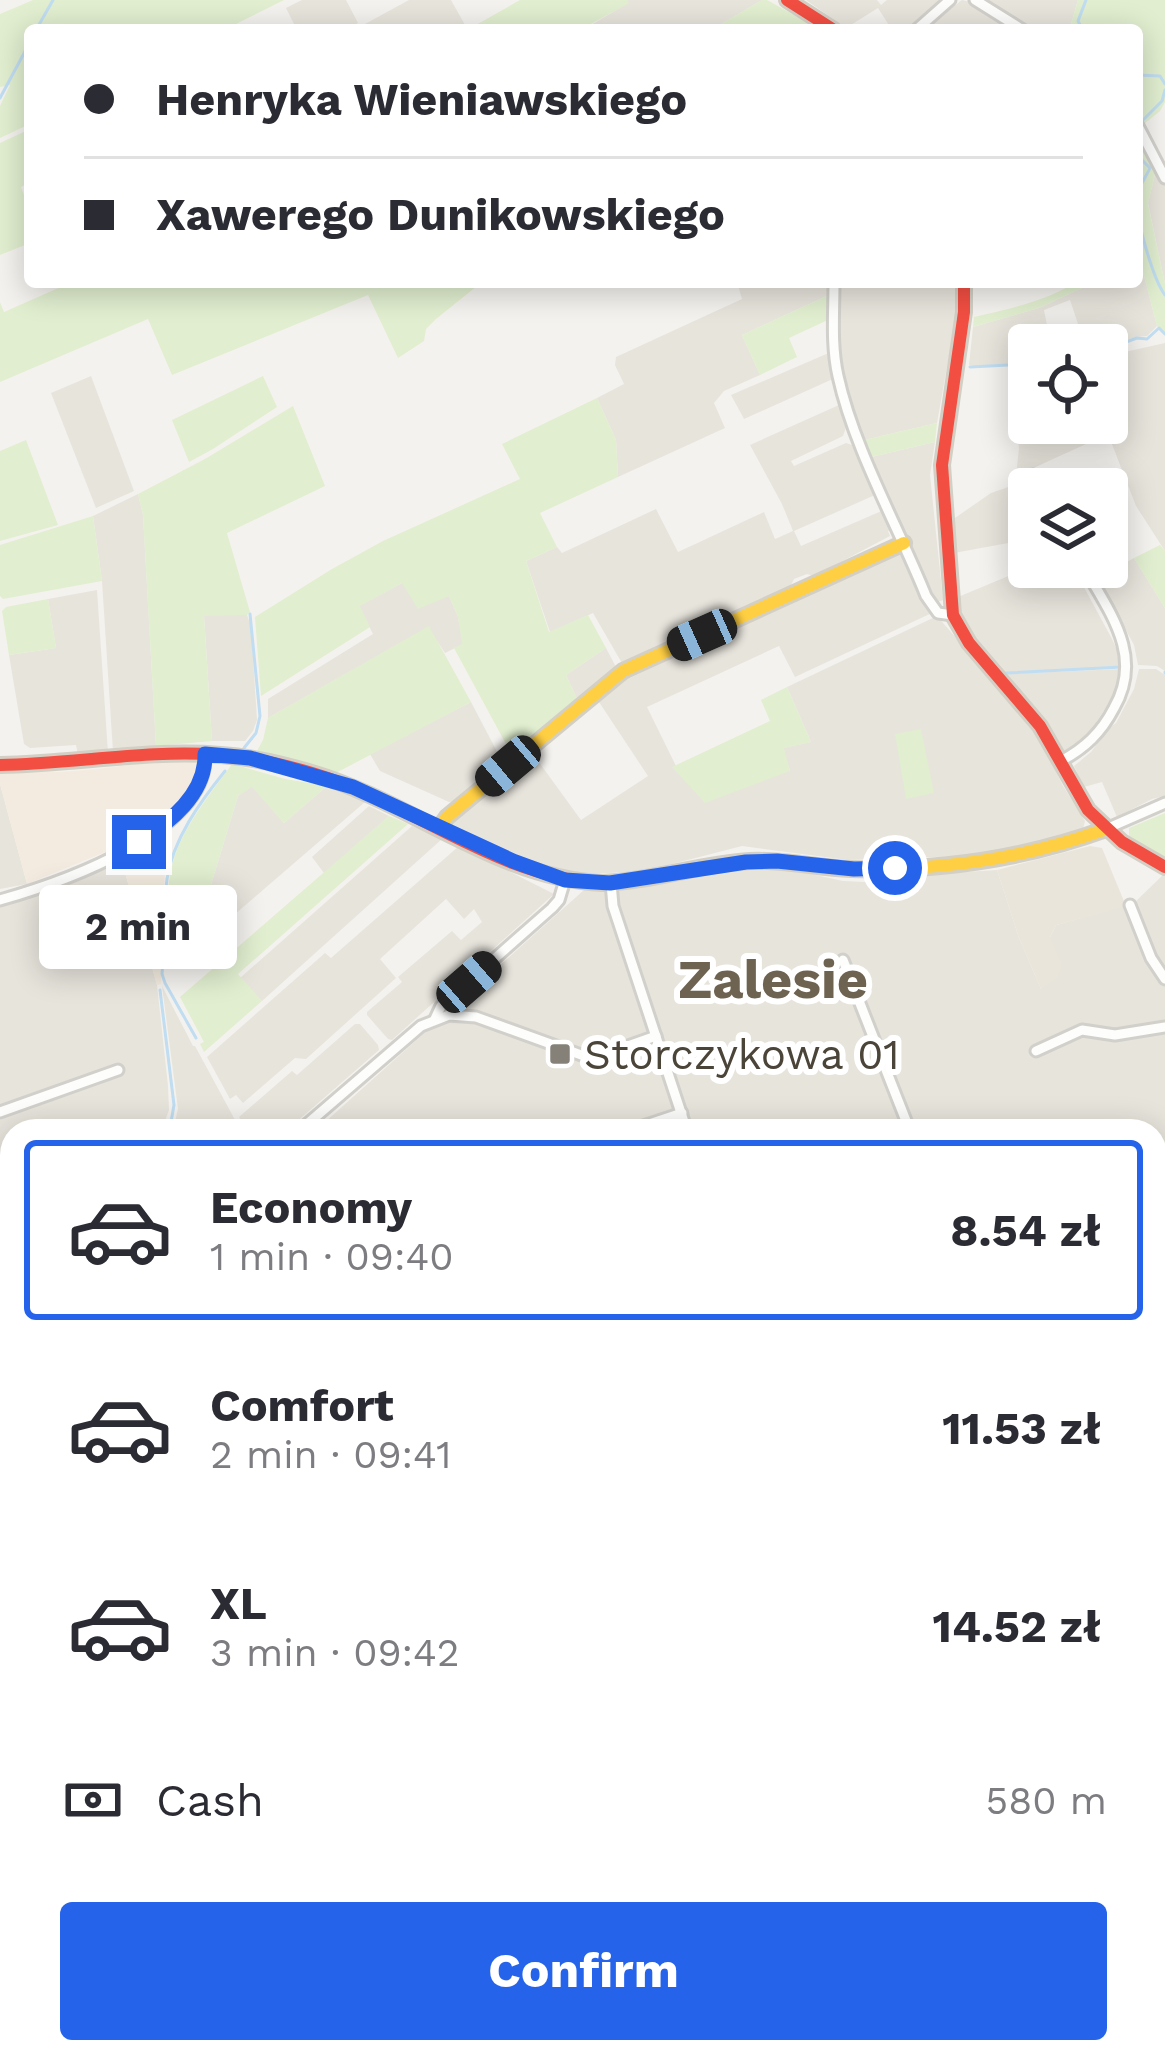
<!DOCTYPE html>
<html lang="en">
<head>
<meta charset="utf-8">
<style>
  body { margin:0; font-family:"Work Sans",sans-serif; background:#f7f7f7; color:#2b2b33; height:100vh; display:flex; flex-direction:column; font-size:45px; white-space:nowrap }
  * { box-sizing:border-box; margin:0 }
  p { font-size:39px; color:#7c7c81 }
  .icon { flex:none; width:66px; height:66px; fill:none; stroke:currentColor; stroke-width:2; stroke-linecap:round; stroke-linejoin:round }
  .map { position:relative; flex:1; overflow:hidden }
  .side { position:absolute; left:0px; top:1119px; width:1167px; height:945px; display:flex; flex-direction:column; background:#fff; border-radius:36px 36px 0 0; box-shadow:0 6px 30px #0003 }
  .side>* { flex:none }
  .hud { position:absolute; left:24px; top:24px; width:1119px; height:264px; border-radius:12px; box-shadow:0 6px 30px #0003; display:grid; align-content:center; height:264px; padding:0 60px; background:#fff }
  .tools { position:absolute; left:1008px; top:324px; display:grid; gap:24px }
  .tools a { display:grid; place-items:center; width:120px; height:120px; border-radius:12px; background:#fff; box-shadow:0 6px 30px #0003; font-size:60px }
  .end { position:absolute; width:54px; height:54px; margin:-27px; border:15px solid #2563eb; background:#fff; box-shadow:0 0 0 6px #fff }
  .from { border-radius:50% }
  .bubble { position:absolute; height:84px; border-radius:12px; background:#fff; box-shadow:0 6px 30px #0003; font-size:39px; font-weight:700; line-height:84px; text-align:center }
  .car { position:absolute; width:36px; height:72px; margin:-36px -18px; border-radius:15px; box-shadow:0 0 9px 3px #0007; background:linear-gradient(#222 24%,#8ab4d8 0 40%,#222 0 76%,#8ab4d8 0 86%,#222 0) }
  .hud b { display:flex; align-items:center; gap:42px; height:114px; font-size:45px }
  .hud b+b { border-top:3px solid #e1e1e2 }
  .hud i { width:30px; height:30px; background:#2b2b33 }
  ul { padding:21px 0 0; list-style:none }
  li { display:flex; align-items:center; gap:36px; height:180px; margin:0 24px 18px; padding:0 36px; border:6px solid transparent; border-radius:12px }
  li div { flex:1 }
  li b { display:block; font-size:45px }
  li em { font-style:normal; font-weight:700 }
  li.current { border-color:#2563eb }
  li>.icon { width:108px; height:108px; stroke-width:1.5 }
  .pay { display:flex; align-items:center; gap:30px; height:132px; padding:0 60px; font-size:45px }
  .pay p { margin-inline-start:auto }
  .cta { display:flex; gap:24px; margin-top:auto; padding:24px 60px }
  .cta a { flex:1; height:138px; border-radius:12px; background:#2563eb; color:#fff; font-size:48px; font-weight:700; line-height:138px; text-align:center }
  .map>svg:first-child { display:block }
  .residential { fill:#e7e4dc }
  .commercial { fill:#f3ebdf }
  .education { fill:#eae5da }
  .green { fill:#e1eecf }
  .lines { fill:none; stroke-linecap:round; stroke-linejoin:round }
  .stream { stroke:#c0ddf1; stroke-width:3 }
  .street-casing { stroke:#d2d0cb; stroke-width:15 }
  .slow-casing { stroke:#d3cfc5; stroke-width:18 }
  .jam-casing { stroke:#d3cfc5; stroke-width:18 }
  .street { stroke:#fdfdfc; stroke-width:9 }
  .slow { stroke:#ffcf43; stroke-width:12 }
  .jam { stroke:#f24e42; stroke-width:12 }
  .route { stroke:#2563eb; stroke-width:15 }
  .poi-dot { fill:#868178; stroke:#fff; stroke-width:4.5 }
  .labels { text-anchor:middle; stroke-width:12; stroke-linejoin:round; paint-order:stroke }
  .poi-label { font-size:42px; fill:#4b4439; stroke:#fff; text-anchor:start }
  .district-label { font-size:54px; font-weight:bold; fill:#6e6250; stroke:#fff }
</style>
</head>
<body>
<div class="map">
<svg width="1165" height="2062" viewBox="0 0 1165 2062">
  <rect width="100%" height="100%" fill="#f4f2ee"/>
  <!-- residential -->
  <g class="residential">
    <polygon points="302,0 346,0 358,23 344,30 297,30 286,8"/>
    <polygon points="409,0 451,0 465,25 457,30 354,30"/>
    <polygon points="627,0 762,0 711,30 594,30 591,25 628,3"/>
    <polygon points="806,0 877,0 881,5 887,0 944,0 909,30 892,30 878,8 846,28"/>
    <polygon points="962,0 978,4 1016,30 923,30"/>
    <polygon points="982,0 1078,0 1071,24 1078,25 1081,30 1027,30"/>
    <polygon points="1157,166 1165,183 1165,284 1148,203"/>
    <polygon points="1137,249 1157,326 1147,336 1136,337 1107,346 1085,345 1070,300 1044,310 1051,345 1029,345 1029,362 985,367 969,365 973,327 1039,308 1095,282 1137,282"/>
    <polygon points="737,282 831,282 831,294 742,335 760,375 724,391 714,403 725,428 618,477 616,440 597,398 624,384 615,365 616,357 742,299"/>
    <polygon points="837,282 955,282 957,302 953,333 937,423 864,440 848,401 837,352"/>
    <polygon points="1165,343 1165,551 1136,506 1108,434 1016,476 1019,448 1013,400 1013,377 1029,376 1029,423 1107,423 1107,356"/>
    <polygon points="831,352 835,378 744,419 731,395"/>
    <polygon points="91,376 134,491 96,508 51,393"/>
    <polygon points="839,405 847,425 843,436 791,461 794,466 846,443 855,446 875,495 794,531 801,546 886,509 895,528 888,531 890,536 814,576 807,574 794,579 790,587 623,665 593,613 550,632 526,561 557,547 562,553 656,509 678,552 764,512 775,539 793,531 782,504 750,445"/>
    <polygon points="935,442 930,475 943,600 935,603 871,457"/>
    <polygon points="1017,484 1029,488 1029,563 1020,541 954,553 952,520 991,493"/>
    <polygon points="138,494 143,515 156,746 113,752 102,581 93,516"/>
    <polygon points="904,549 934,612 795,677 779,646 647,707 676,766 790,771 783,748 811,742 787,687 937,616 1024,716 1039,738 1063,786 1085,821 1083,829 1051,842 1041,841 993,855 848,860 742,846 645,871 570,875 527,862 447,826 533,754 581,820 648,776 597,699 628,675 630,678"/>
    <polygon points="1134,558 1165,608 1165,671 1157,666 1138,665 1134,645 1098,578"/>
    <polygon points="1030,567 1073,567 1111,637 1121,658 1121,666 1005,673 978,645 959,614 958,597"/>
    <polygon points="402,583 449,596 458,617 463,644 445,653 428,627 268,718 268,699 373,634 359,606"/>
    <polygon points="97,590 108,753 78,755 76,745 30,748 24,744 9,655 56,648 48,599"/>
    <polygon points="204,615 247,615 251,626 257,720 253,731 245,741 212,741"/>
    <polygon points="606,648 617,669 578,701 566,675"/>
    <polygon points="1121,669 1119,687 1101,715 1086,738 1067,753 1062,750 1045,721 1007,674"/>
    <polygon points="1139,669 1156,669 1165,675 1165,796 1152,799 1117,817 1102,782 1084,787 1074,766 1091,752 1109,728 1116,723 1134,689"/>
    <polygon points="471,702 504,765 461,801 449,802 380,771 370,754"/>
    <polygon points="0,784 27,884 0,889"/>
    <polygon points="252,786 284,823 327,786 365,802 234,915 210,888 238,796"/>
    <polygon points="369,806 389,816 324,873 312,857"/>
    <polygon points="412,826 442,839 262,1001 240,978"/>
    <polygon points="459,846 554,894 392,1040 388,1039 367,1015 367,1012 402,982 398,977 452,931 461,940 482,922 474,909 464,919 446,899 380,959 396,978 306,1059 295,1058 243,1103 236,1095 230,1099 207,1057 325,953 331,958"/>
    <polygon points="122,862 157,985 168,1086 169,1110 165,1121 158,1129 149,1131 12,1131 12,1176 0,1180 0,907 56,890"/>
    <polygon points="743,870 793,870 843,881 864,882 885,877 997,870 1019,938 1041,989 1050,937 1056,925 1134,903 1165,873 1165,2062 404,2062 432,2052 1155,2052 1155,1131 315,1131 584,890 634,887"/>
    <polygon points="162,986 193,1046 195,1046 241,1131 168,1131 174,1126 178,1109"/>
    <polygon points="355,1024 360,1024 378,1045 379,1050 286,1131 247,1131 239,1117 292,1071 297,1075"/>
    <polygon points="12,1185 12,1311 0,1321 0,1190"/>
  </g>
  <!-- commercial -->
  <g class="commercial">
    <polygon points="196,756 204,762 199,777 168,814 115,848 27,884 0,784 0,771 59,772 98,769"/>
    <polygon points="147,846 162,873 165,872 162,917 161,984 157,985 122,862"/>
  </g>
  <!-- education -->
  <g class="education">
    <polygon points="1090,846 1102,848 1126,906 1056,925 1050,937 1062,965 1057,978 1041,989 1019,938 997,870"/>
    <polygon points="930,2052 1108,2052 1113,2060 927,2062"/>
  </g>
  <!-- green -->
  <g class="green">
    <polygon points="33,0 284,0 224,30 30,30 30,124 0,138 0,106 10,85 0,87 0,14"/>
    <polygon points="520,0 627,0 629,3 591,24 594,30 467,30"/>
    <polygon points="762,0 767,0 821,30 711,30"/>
    <polygon points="1078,0 1165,0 1165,102 1160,111 1144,124 1137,115 1137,30 1081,30 1078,26 1072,29 1071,24"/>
    <polygon points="30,129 30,182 21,187 30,212 30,243 0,255 0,143"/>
    <polygon points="1137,131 1157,166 1148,204 1165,284 1165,335 1157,326 1137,249"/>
    <polygon points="72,282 482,282 436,319 426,329 424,341 398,358 368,295 172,375 148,319 0,382 0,302 4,312"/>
    <path d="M 1076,282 L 1095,282 L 1039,308 L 973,327 L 974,317 C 1008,309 1047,301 1076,282 Z"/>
    <polygon points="831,294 830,319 789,338 797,357 760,375 742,335"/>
    <polygon points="263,376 277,407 213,449 189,462 172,420"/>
    <polygon points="597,398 616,440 618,477 540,513 557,547 526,561 549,632 588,615 606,648 566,675 578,701 513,757 454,648 462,644 458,617 449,596 418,609 402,583 360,606 370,627 261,696 255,617 332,569 383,541 520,479 502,444"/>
    <polygon points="293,406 325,486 227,533 250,612 247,615 204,616 212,741 156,746 143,515 138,494 205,459"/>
    <polygon points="937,423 935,442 871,457 864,440"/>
    <polygon points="26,440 58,525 0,541 0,451"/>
    <polygon points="93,516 102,581 3,599 0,596 0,545"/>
    <polygon points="1160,545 1165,551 1165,608 1134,558"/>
    <polygon points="48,599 56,648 9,655 2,611 6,607"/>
    <polygon points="429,626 471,702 332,775 257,751 263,740 268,718"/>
    <polygon points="787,687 811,742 784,748 790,771 705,803 672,767 770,721 761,700"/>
    <polygon points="921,729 934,793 906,799 895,734"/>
    <path d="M 232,764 L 285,779 L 327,786 L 284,823 L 252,787 L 238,796 L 210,888 L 165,927 C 167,908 167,889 171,870 C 179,831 209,796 232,764 Z"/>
    <polygon points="1165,813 1165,857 1129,837 1129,828"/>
    <polygon points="389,816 408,824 238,974 262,1001 204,1052 200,1044 204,1042 180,997"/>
    <polygon points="12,1311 12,1514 0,1513 0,1321"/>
    <polygon points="0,1516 12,1517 12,1826 0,1783"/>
    <polygon points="0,1810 12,1852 12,2052 91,2052 92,2062 0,2062"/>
    <polygon points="98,2052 220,2052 225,2062 100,2062"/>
  </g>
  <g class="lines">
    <!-- stream -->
    <g class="stream">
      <polyline points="36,30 53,0"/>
      <polyline points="1083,30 1078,21 1086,0"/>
      <polyline points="1137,75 1160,76 1165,84"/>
      <polyline points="0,98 30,42"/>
      <polyline points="1142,121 1162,101 1165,90"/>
      <path d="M 1137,155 L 1150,168 C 1146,177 1138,187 1137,197 C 1135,217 1153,279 1165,295"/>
      <polyline points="1107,349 1137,338 1147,339 1159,328 1165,334"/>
      <polyline points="970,367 1029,364"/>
      <polyline points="1165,672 1165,673"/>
      <polyline points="1006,673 1122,667"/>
      <polyline points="244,748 256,733 260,716 250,614"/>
      <polyline points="160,990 174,1105 171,1122 161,1131"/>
      <path d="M 196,1038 L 165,983 L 162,974 C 165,943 163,911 167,879 C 173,839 200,802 225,771"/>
      <polyline points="0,1185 12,1180"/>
      <polyline points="0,1515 12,1516"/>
      <polyline points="0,1802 12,1842"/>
      <polyline points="95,2052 96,2062"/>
    </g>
    <defs>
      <g id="street">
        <polyline points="975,0 1023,30"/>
        <polyline points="916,30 950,0"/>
        <polyline points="1137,124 1165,178"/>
        <path d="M 834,282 C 834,314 831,345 838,376 C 854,449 898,526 926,596 L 938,613 L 953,615"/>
        <polyline points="1017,481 1033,475 1041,489"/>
        <path d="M 1061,761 C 1085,748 1101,733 1114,708 C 1144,656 1110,613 1084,567"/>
        <polyline points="1106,829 1165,803"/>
        <polyline points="611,883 613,906 687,1131"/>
        <path d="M 0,900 C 60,883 210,832 205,754"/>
        <polyline points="1130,905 1151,958 1165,979"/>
        <polyline points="843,960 910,1131"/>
        <polyline points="435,1019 441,1006 552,908 559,900 565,880"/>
        <polyline points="1036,1051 1082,1030 1115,1035 1165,1027"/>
        <polyline points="0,1112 118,1070"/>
        <polyline points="299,1131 421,1026 449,1015 476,1017 584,1056 608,1053 656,1036"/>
        <polyline points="628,1131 682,1113"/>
        <polyline points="1155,1247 1165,1250"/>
        <polyline points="1155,1390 1165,1394"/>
        <polyline points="1155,1687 1155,1696"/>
        <polyline points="1155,2002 1165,1997"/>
        <polyline points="728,2052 755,2062"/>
        <polyline points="1116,2052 1128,2062"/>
        <polyline points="396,2062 421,2052"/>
        <polyline points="641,2062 644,2052"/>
        <polyline points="695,2062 699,2052"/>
        <polyline points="826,2062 829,2052"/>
      </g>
      <g id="slow">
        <polyline points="440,827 447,817 623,671 904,543"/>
        <path d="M 603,883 C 653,881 700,864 750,861 C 784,859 817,868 851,869 C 939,871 1024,859 1106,829"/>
        <polyline points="1155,1366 1165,1338"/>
        <polyline points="909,2062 913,2052"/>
      </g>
      <g id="jam">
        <polyline points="787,0 834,30"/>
        <polyline points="964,282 964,312 942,465 953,615 969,643 1040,726 1088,810 1122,842 1165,867"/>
        <path d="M 0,765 C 74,764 148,749 221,755 C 252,757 282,764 312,773 C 411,802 498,879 603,883"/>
      </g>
    </defs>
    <!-- street casing -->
    <use href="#street" class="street-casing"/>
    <!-- slow casing -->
    <use href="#slow" class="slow-casing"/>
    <!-- jam casing -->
    <use href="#jam" class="jam-casing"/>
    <!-- street -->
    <use href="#street" class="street"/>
    <!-- slow -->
    <use href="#slow" class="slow"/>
    <!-- jam -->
    <use href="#jam" class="jam"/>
  </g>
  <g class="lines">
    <!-- route -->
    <path class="route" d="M 139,842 C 170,822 206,794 205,754 L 250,758 L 353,787 L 513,861 L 565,880 L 610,883 L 746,862 L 777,861 L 854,869 L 895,868"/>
  </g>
  <!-- markers -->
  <rect class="poi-dot" x="548" y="1042" width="24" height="24" rx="6"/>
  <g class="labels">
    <!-- poi labels -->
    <g class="poi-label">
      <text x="584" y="1069">Storczykowa 01</text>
    </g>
    <!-- district labels -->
    <g class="district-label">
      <text x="773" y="998">Zalesie</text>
    </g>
  </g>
</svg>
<div class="tools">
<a><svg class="icon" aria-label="locate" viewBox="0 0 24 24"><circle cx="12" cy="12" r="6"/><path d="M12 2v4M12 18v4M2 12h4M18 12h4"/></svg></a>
<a><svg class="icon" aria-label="layers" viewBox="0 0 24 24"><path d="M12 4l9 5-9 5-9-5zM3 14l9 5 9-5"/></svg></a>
</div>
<i class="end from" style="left:895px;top:868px"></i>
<i class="end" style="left:139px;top:842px"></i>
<div class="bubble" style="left:39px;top:885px;width:198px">2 min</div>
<i class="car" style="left:702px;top:635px;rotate:246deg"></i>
<i class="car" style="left:508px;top:766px;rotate:230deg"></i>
<i class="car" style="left:469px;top:982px;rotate:49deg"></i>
<div class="hud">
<b><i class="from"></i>Henryka Wieniawskiego</b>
<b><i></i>Xawerego Dunikowskiego</b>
</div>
<section class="side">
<ul>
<li class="current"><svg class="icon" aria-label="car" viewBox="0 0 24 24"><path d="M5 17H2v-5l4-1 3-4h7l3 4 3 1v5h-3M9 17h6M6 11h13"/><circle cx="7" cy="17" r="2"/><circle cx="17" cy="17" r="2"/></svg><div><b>Economy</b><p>1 min · 09:40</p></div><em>8.54 zł</em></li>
<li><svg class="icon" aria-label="car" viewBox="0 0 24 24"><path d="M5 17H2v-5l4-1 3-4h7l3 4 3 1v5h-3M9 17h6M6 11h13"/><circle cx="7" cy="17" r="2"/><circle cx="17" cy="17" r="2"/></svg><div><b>Comfort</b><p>2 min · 09:41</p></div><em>11.53 zł</em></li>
<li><svg class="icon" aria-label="car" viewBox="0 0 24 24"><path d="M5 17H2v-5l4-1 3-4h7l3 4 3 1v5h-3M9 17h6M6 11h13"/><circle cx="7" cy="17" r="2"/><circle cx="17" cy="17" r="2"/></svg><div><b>XL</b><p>3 min · 09:42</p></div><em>14.52 zł</em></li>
</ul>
<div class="pay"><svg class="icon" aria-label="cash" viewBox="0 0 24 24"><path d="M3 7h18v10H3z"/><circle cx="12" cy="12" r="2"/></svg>Cash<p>580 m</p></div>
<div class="cta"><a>Confirm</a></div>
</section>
</div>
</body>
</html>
